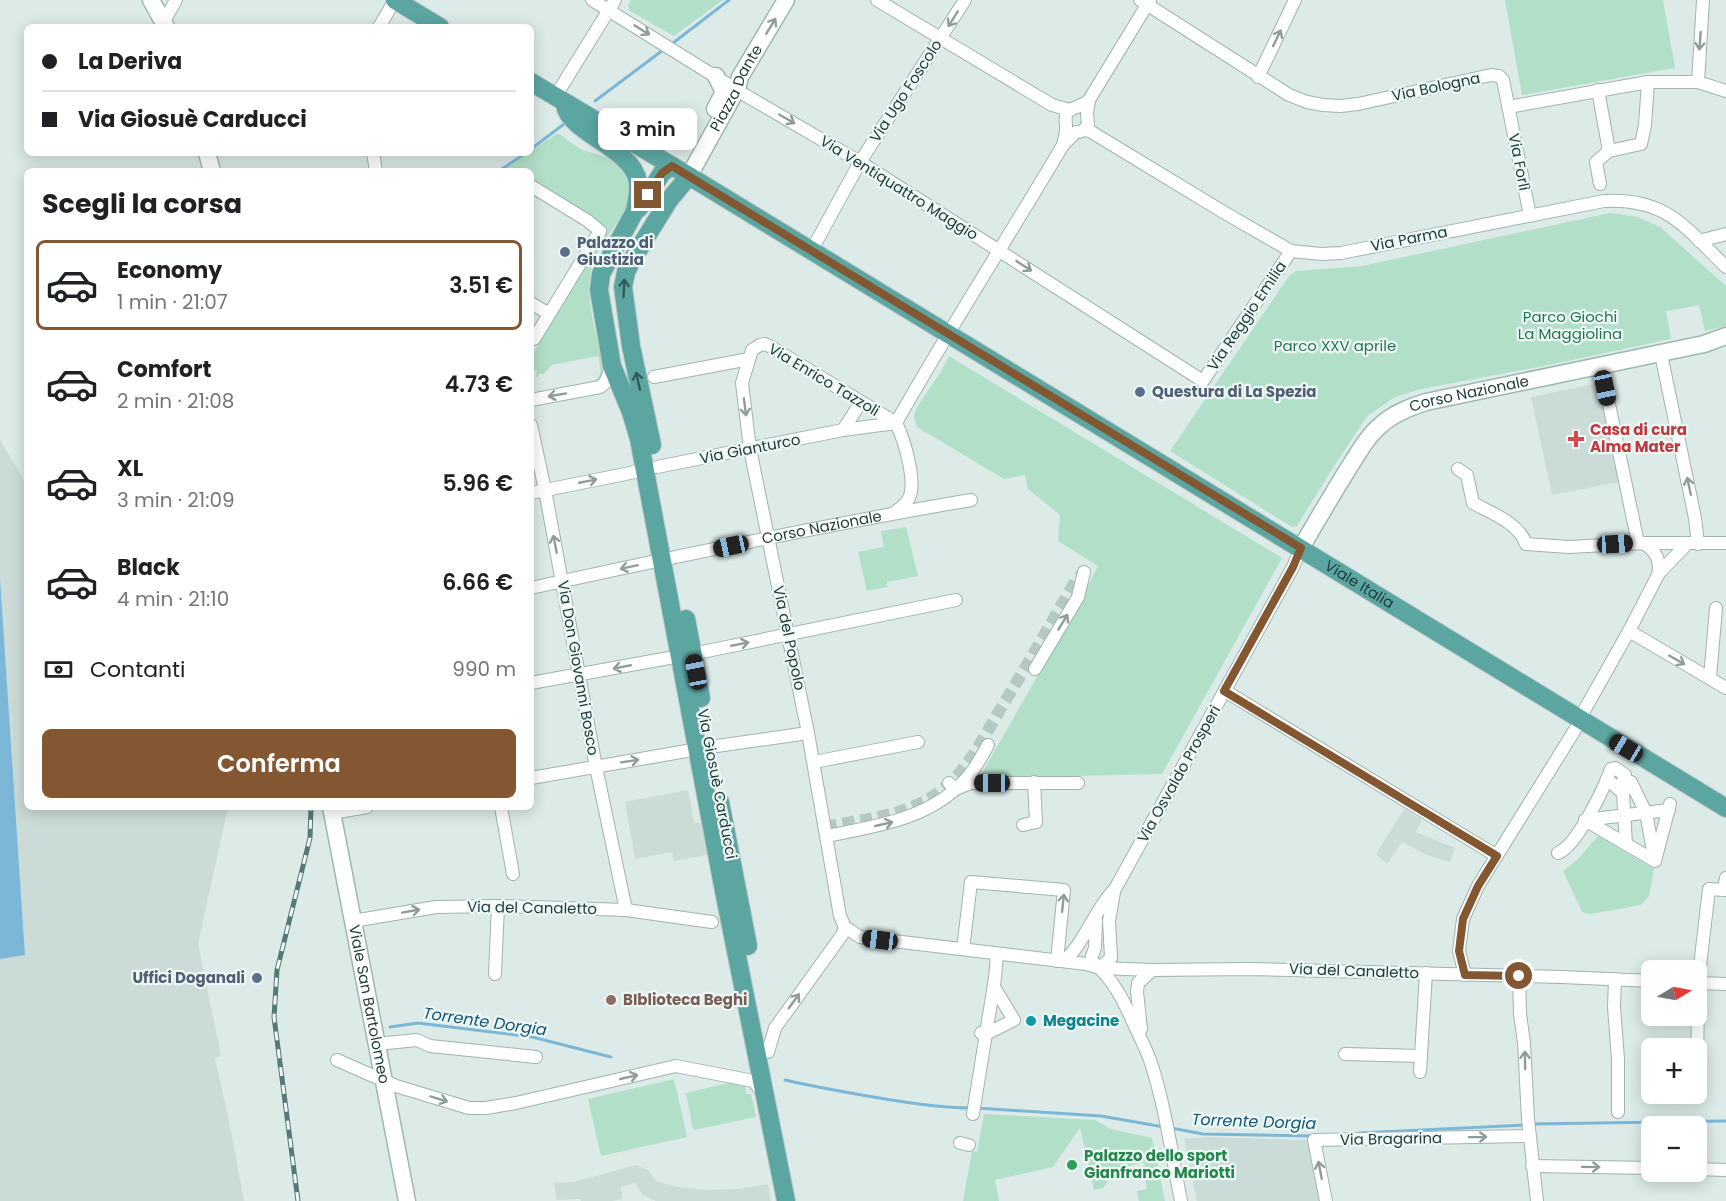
<!DOCTYPE html>
<html lang="it">
<head>
<meta charset="utf-8">
<style>
  body { margin:0; font-family:Poppins,sans-serif; background:#f6f6f6; color:#202124; height:100vh; display:flex; flex-direction:column; font-size:22px; white-space:nowrap }
  * { box-sizing:border-box; margin:0 }
  p { font-size:20px; color:#757577 }
  .icon { flex:none; width:33px; height:33px; fill:none; stroke:currentColor; stroke-width:2; stroke-linecap:round; stroke-linejoin:round }
  .map { position:relative; flex:1; overflow:hidden }
  .side { position:absolute; left:24px; top:168px; width:510px; height:642px; display:flex; flex-direction:column; background:#fff; border-radius:9px; box-shadow:0 3px 15px #0003 }
  .side>* { flex:none }
  .banner { position:absolute; left:24px; top:24px; width:510px; height:132px; border-radius:9px; box-shadow:0 3px 15px #0003; display:grid; align-content:center; height:132px; padding:0 18px; background:#fff }
  .needle { width:39px; rotate:80deg }
  .buttons { position:absolute; left:1641px; top:960px; display:grid; gap:12px }
  .buttons a { display:grid; place-items:center; width:66px; height:66px; border-radius:9px; background:#fff; box-shadow:0 3px 15px #0003; font-size:30px }
  .end { position:absolute; width:27px; height:27px; margin:-14px; border:8px solid #845733; background:#fff; box-shadow:0 0 0 3px #fff }
  .from { border-radius:50% }
  .bubble { position:absolute; height:42px; border-radius:9px; background:#fff; box-shadow:0 3px 15px #0003; font-size:20px; font-weight:600; line-height:42px; text-align:center }
  .car { position:absolute; width:18px; height:36px; margin:-18px -9px; border-radius:8px; box-shadow:0 0 4px 2px #0007; background:linear-gradient(#222 24%,#8ab4d8 0 40%,#222 0 76%,#8ab4d8 0 86%,#222 0) }
  .banner b { display:flex; align-items:center; gap:21px; height:57px; font-size:22px }
  .banner b+b { border-top:2px solid #e0e0e0 }
  .banner i { width:15px; height:15px; background:#202124 }
  ul { padding:0; list-style:none }
  li { display:flex; align-items:center; gap:18px; height:90px; margin:0 12px 9px; padding:0 6px; border:3px solid transparent; border-radius:9px }
  li div { flex:1 }
  li b { display:block; font-size:22px }
  li em { font-style:normal; font-weight:600 }
  li.current { border-color:#845733 }
  li>.icon { width:54px; height:54px; stroke-width:1.5 }
  h2 { padding:0 18px; font-size:27px; line-height:72px }
  .pay { display:flex; align-items:center; gap:15px; height:66px; padding:0 18px; font-size:22px }
  .pay p { margin-inline-start:auto }
  .primary-button { display:flex; gap:12px; margin-top:auto; padding:12px 18px }
  .primary-button a { flex:1; height:69px; border-radius:9px; background:#845733; color:#fff; font-size:24px; font-weight:600; line-height:69px; text-align:center }
  .map>svg:first-child { display:block }
  .built { fill:#cbdbd7 }
  .green { fill:#b2dfc8 }
  .water { fill:#7db7d7 }
  .lines { fill:none; stroke-linecap:round; stroke-linejoin:round }
  .stream { stroke:#7db7d7; stroke-width:3 }
  .street-tunnel { stroke:#b6c8c4; stroke-width:12; stroke-dasharray:12 6; stroke-linecap:butt }
  .street-casing { stroke:#9fb3b0; stroke-width:14 }
  .secondary-casing { stroke:#9bb8b3; stroke-width:19 }
  .primary-casing { stroke:#c0c8c8; stroke-width:20 }
  .street { stroke:#fff; stroke-width:12 }
  .secondary { stroke:#fff; stroke-width:16 }
  .primary { stroke:#5ca6a2; stroke-width:18 }
  .rail-casing { stroke:#567876; stroke-width:5 }
  .rail { stroke:#edf7f4; stroke-width:3; stroke-dasharray:9; stroke-linecap:butt }
  .oneway { stroke:#8e9d9c }
  .oneway2 { stroke:#305b59 }
  .route { stroke:#845733; stroke-width:8 }
  .service-dot { fill:#5c6f8a; stroke:#edf7f4; stroke-width:2 }
  .health-dot { fill:#e0444e; stroke:#edf7f4; stroke-width:2 }
  .education-dot { fill:#8d6e63; stroke:#edf7f4; stroke-width:2 }
  .culture-dot { fill:#0f9aa8; stroke:#edf7f4; stroke-width:2 }
  .leisure-dot { fill:#2e9e5b; stroke:#edf7f4; stroke-width:2 }
  .labels { text-anchor:middle; stroke-width:4.5; stroke-linejoin:round; paint-order:stroke }
  .street-label { font-size:15px; fill:#1d3b3a; stroke:#edf7f4 }
  .service-label { font-size:15px; font-weight:bold; fill:#4e5e75; stroke:#edf7f4; text-anchor:start }
  .park-label { font-size:15px; fill:#237654; stroke:#edf7f4 }
  .health-label { font-size:15px; font-weight:bold; fill:#be3a42; stroke:#edf7f4; text-anchor:start }
  .education-label { font-size:15px; font-weight:bold; fill:#785e54; stroke:#edf7f4; text-anchor:start }
  .culture-label { font-size:15px; font-weight:bold; fill:#0d838f; stroke:#edf7f4; text-anchor:start }
  .leisure-label { font-size:15px; font-weight:bold; fill:#27864d; stroke:#edf7f4; text-anchor:start }
  .water-label { font-size:16px; font-style:italic; fill:#11557d; stroke:#edf7f4 }
</style>
</head>
<body>
<div class="map">
<svg width="1726" height="1201" viewBox="0 0 1726 1201">
  <rect width="100%" height="100%" fill="#dcebe7"/>
  <!-- built -->
  <g class="built">
    <polygon points="1600,383 1619,482 1552,495 1531,397"/>
    <polygon points="0,440 27,485 27,807 228,807 198,944 221,1056 215,1058 231,1131 244,1201 0,1201 0,959 25,954 0,578"/>
    <polygon points="688,790 694,823 705,822 711,854 674,861 672,852 635,859 625,802"/>
    <polygon points="1404,809 1422,820 1416,832 1455,848 1450,862 1427,855 1402,842 1387,864 1376,854"/>
    <polygon points="1208,1137 1307,1140 1319,1201 1197,1201 1184,1139"/>
    <polygon points="636,1165 648,1170 657,1182 679,1187 706,1190 736,1189 768,1184 771,1201 656,1201 643,1195 635,1183 621,1187 622,1199 613,1201 581,1201 580,1199 557,1200 554,1183 574,1182"/>
  </g>
  <!-- green -->
  <g class="green">
    <polygon points="631,0 723,0 674,36 630,11 628,5"/>
    <polygon points="1505,0 1663,0 1675,68 1522,95"/>
    <path d="M 558,133 C 565,138 573,145 581,149 C 597,156 614,156 626,170 C 647,193 606,234 596,256 C 580,290 597,334 604,369 C 603,376 601,380 594,384 L 593,382 C 603,375 601,368 598,356 L 552,365 L 544,374 L 538,374 L 538,377 L 536,377 L 537,370 L 531,370 L 531,357 L 602,239 L 531,182 L 531,171 L 502,171 L 529,153 L 531,153 L 531,151 Z"/>
    <polygon points="1610,213 1638,217 1660,227 1726,286 1726,326 1705,331 1699,305 1666,311 1671,339 1549,365 1421,389 1395,397 1367,416 1333,468 1297,526 1292,527 1170,451 1289,276 1296,271 1362,266"/>
    <polygon points="949,356 1282,558 1162,774 979,778 1077,607 1098,566 1058,541 1060,515 1028,489 1025,475 1004,479 917,427 914,416 917,407 940,373"/>
    <polygon points="906,527 918,576 887,582 887,587 867,591 858,552 884,547 881,531"/>
    <polygon points="1598,836 1654,869 1649,896 1641,905 1591,914 1582,912 1563,871 1578,859"/>
    <polygon points="674,1079 687,1137 601,1156 588,1099"/>
    <polygon points="737,1081 739,1086 745,1084 746,1094 751,1094 756,1117 693,1130 686,1093"/>
    <polygon points="984,1114 1095,1120 1111,1129 1152,1138 1165,1201 1139,1201 1137,1191 1147,1189 1143,1167 1145,1162 1117,1169 1103,1188 1094,1190 1080,1128 1053,1167 995,1180 999,1201 963,1201 972,1151 977,1152"/>
  </g>
  <!-- water -->
  <polygon class="water" points="0,578 25,955 0,959"/>
  <g class="lines">
    <!-- stream -->
    <g class="stream">
      <polyline points="673,43 729,0"/>
      <polyline points="595,101 663,50"/>
      <polyline points="531,149 564,124"/>
      <polyline points="499,171 526,153"/>
      <polyline points="390,1027 418,1023 532,1037 611,1057"/>
      <path d="M 785,1080 C 820,1088 855,1094 891,1100 C 918,1104 943,1108 970,1108"/>
      <polyline points="977,1108 1101,1116 1164,1127"/>
      <polyline points="1533,1124 1726,1121"/>
      <polyline points="1171,1128 1203,1134 1314,1136"/>
      <polyline points="1359,1133 1526,1125"/>
    </g>
    <!-- street-tunnel -->
    <path class="street-tunnel" d="M 825,827 C 862,819 903,817 935,795 C 966,775 983,738 1001,708 C 1027,666 1051,623 1076,580 L 1084,572 L 1081,570"/>
    <defs>
      <g id="street">
        <polyline points="592,0 745,95 860,162 1203,381 1291,251"/>
        <polyline points="877,0 1052,105 1070,110"/>
        <polyline points="1140,0 1289,95 1307,102 1323,105 1340,106 1358,104 1491,75 1499,76 1503,80 1530,216"/>
        <polyline points="164,21 176,0"/>
        <polyline points="379,27 395,0"/>
        <polyline points="1258,77 1295,0"/>
        <polyline points="1698,82 1703,0"/>
        <polyline points="1598,90 1609,151 1641,144 1645,125 1648,82"/>
        <polyline points="555,97 615,0"/>
        <polyline points="1508,107 1648,82 1698,82 1726,91"/>
        <path d="M 1084,130 L 1090,131 L 1098,136 L 1225,213 L 1291,251 L 1321,254 L 1341,253 L 1604,201 C 1667,198 1685,227 1726,267"/>
        <polyline points="1079,132 1084,130 1088,124 1087,114 1089,100"/>
        <path d="M 1063,145 C 1064,140 1066,135 1066,130 C 1067,123 1062,113 1072,109 C 1079,106 1084,105 1089,100 L 1150,0"/>
        <polyline points="373,153 376,171"/>
        <polyline points="1600,184 1596,162 1609,151"/>
        <polyline points="531,186 588,221 600,231 534,339"/>
        <polyline points="1699,241 1726,234"/>
        <polyline points="814,246 860,162 965,0"/>
        <polyline points="531,303 549,314"/>
        <polyline points="1661,354 1695,518 1698,544"/>
        <polyline points="1601,366 1638,543"/>
        <polyline points="654,377 749,359"/>
        <polyline points="531,400 600,387 605,383 612,366"/>
        <path d="M 896,423 C 949,329 1008,238 1063,145 L 1076,132"/>
        <polyline points="531,425 545,490 596,767 626,910"/>
        <polyline points="843,430 861,402"/>
        <polyline points="657,467 843,430 896,423"/>
        <path d="M 1458,469 L 1467,475 L 1473,503 C 1491,513 1519,523 1526,544 L 1569,547 L 1644,543 L 1726,543"/>
        <polyline points="531,493 645,470"/>
        <path d="M 894,513 C 899,509 905,505 908,500 C 918,484 904,439 896,423"/>
        <path d="M 1643,543 C 1656,551 1661,560 1658,575"/>
        <path id="s1" d="M 531,588 C 677,556 824,525 971,500"/>
        <polyline points="1629,631 1726,688"/>
        <polyline points="692,654 956,600"/>
        <polyline points="1035,669 1078,597 1084,572"/>
        <polyline points="1710,678 1716,608"/>
        <polyline points="531,683 680,656"/>
        <polyline points="1225,691 1497,856"/>
        <polyline points="814,762 918,742"/>
        <polyline points="531,778 710,747 808,733"/>
        <polyline points="1607,779 1623,793 1631,782 1646,813 1654,856"/>
        <polyline points="949,783 956,789 970,783 1078,783"/>
        <polyline points="1623,793 1626,844"/>
        <polyline points="501,807 513,874"/>
        <polyline points="332,813 367,807"/>
        <polyline points="1585,820 1655,861 1670,804"/>
        <polyline points="1585,820 1669,810"/>
        <polyline points="1023,825 1036,822 1034,782"/>
        <path d="M 827,836 C 877,826 929,819 965,780 C 975,770 981,757 988,745"/>
        <path d="M 1558,853 C 1577,846 1604,788 1611,769 L 1615,768 L 1625,775 L 1623,781"/>
        <path d="M 1096,920 L 1095,948 L 1092,956 L 1092,961 C 1112,978 1123,999 1133,1022 C 1139,1035 1145,1047 1150,1060 C 1165,1104 1172,1156 1181,1201"/>
        <polyline points="353,921 436,907 498,906 626,910 712,922"/>
        <polyline points="845,927 860,937 1086,964 1100,968 1152,970 1251,969 1562,977 1652,981"/>
        <polyline points="845,927 840,916 808,733 750,449 742,383 752,350 760,345 765,344 771,347 896,423"/>
        <polyline points="963,949 971,882 1064,890 1057,961"/>
        <path d="M 1064,961 C 1086,941 1094,910 1115,889 L 1293,567 L 1301,548"/>
        <polyline points="1100,968 1111,958 1109,921 1114,892"/>
        <polyline points="495,974 498,906"/>
        <polyline points="1465,975 1459,951 1463,919 1478,886 1581,720 1585,709 1629,631 1659,573 1688,543"/>
        <polyline points="1519,976 1520,1014 1524,1043 1528,1119 1537,1201"/>
        <polyline points="1615,979 1614,1007 1618,1059 1618,1112"/>
        <polyline points="1696,983 1726,984"/>
        <polyline points="1141,1029 1137,992 1138,983 1152,970"/>
        <polyline points="981,1033 986,1034 1014,1020 994,987"/>
        <polyline points="377,1044 417,1040 430,1046 536,1057"/>
        <polyline points="768,1052 775,1028 842,935 845,927"/>
        <polyline points="1345,1054 1421,1056"/>
        <polyline points="337,1060 396,1086 469,1108 486,1108 516,1103 676,1066 753,1081 763,1093"/>
        <polyline points="1420,1072 1426,973"/>
        <polyline points="1697,1081 1698,983 1709,889 1724,890 1726,878"/>
        <polyline points="973,1114 995,978 997,954"/>
        <polyline points="960,1143 969,1145"/>
        <polyline points="1532,1166 1652,1168"/>
        <polyline points="1696,1169 1726,1170"/>
        <polyline points="1326,1201 1314,1140 1529,1136"/>
      </g>
      <g id="secondary">
        <polyline points="151,0 166,27"/>
        <polyline points="715,109 724,92 716,76"/>
        <polyline points="207,153 212,171"/>
        <path id="s2" d="M 689,176 L 737,89 L 740,77 L 786,0"/>
        <path id="s3" d="M 1301,548 C 1316,522 1332,495 1348,469 C 1358,454 1367,436 1381,425 C 1394,413 1410,407 1426,402 L 1704,344 L 1726,336"/>
        <path id="s4" d="M 331,807 L 407,1201"/>
      </g>
      <g id="primary">
        <polyline points="395,0 440,27"/>
        <path id="s5" d="M 531,82 L 689,176 L 1726,808"/>
        <path d="M 566,109 C 569,117 578,125 585,130 C 602,143 635,159 638,182 C 639,192 637,201 635,211"/>
        <polyline points="672,166 662,173 639,208 635,211 601,274 599,290 612,366 631,412 639,439 724,891 786,1201"/>
        <polyline points="652,445 631,346 623,287 626,272 632,260 669,200 689,176"/>
        <polyline points="686,619 701,698"/>
        <polyline points="720,802 748,946"/>
      </g>
    </defs>
    <!-- street casing -->
    <use href="#street" class="street-casing"/>
    <!-- secondary casing -->
    <use href="#secondary" class="secondary-casing"/>
    <!-- primary casing -->
    <use href="#primary" class="primary-casing"/>
    <!-- street -->
    <use href="#street" class="street"/>
    <!-- secondary -->
    <use href="#secondary" class="secondary"/>
    <!-- primary -->
    <use href="#primary" class="primary"/>
    <defs>
      <polyline id="rail" points="298,1201 274,1017 277,970 310,838 311,807"/>
    </defs>
    <!-- rail casing -->
    <use href="#rail" class="rail-casing"/>
    <!-- rail -->
    <use href="#rail" class="rail"/>
  </g>
  <!-- one-way arrows -->
  <defs><path id="oneway-shaft" d="M-6 0H5M1.5-3L5.5 0L1.5 3" fill="none" stroke-width="1.6" stroke-linecap="round" stroke-linejoin="round" transform="scale(1.5)"/></defs>
  <g class="oneway">
    <use href="#oneway-shaft" transform="translate(953 19) rotate(122)"/>
    <use href="#oneway-shaft" transform="translate(771 26) rotate(-59)"/>
    <use href="#oneway-shaft" transform="translate(642 30) rotate(32)"/>
    <use href="#oneway-shaft" transform="translate(1277 38) rotate(-64)"/>
    <use href="#oneway-shaft" transform="translate(1700 41) rotate(94)"/>
    <use href="#oneway-shaft" transform="translate(787 119) rotate(30)"/>
    <use href="#oneway-shaft" transform="translate(1024 266) rotate(33)"/>
    <use href="#oneway-shaft" transform="translate(557 395) rotate(170)"/>
    <use href="#oneway-shaft" transform="translate(745 407) rotate(83)"/>
    <use href="#oneway-shaft" transform="translate(588 481) rotate(-11)"/>
    <use href="#oneway-shaft" transform="translate(1689 486) rotate(-102)"/>
    <use href="#oneway-shaft" transform="translate(555 544) rotate(-101)"/>
    <use href="#oneway-shaft" transform="translate(629 567) rotate(168)"/>
    <use href="#oneway-shaft" transform="translate(1063 622) rotate(-59)"/>
    <use href="#oneway-shaft" transform="translate(740 644) rotate(-11)"/>
    <use href="#oneway-shaft" transform="translate(1677 660) rotate(30)"/>
    <use href="#oneway-shaft" transform="translate(622 667) rotate(169)"/>
    <use href="#oneway-shaft" transform="translate(630 761) rotate(-9)"/>
    <use href="#oneway-shaft" transform="translate(884 824) rotate(-13)"/>
    <use href="#oneway-shaft" transform="translate(1063 903) rotate(-84)"/>
    <use href="#oneway-shaft" transform="translate(411 911) rotate(-10)"/>
    <use href="#oneway-shaft" transform="translate(794 1001) rotate(-54)"/>
    <use href="#oneway-shaft" transform="translate(1525 1060) rotate(-91)"/>
    <use href="#oneway-shaft" transform="translate(629 1077) rotate(-13)"/>
    <use href="#oneway-shaft" transform="translate(439 1099) rotate(17)"/>
    <use href="#oneway-shaft" transform="translate(1478 1137) rotate(-1)"/>
    <use href="#oneway-shaft" transform="translate(1591 1167) rotate(1)"/>
    <use href="#oneway-shaft" transform="translate(1320 1170) rotate(-101)"/>
  </g>
  <g class="oneway2">
    <use href="#oneway-shaft" transform="translate(624 288) rotate(-87)"/>
    <use href="#oneway-shaft" transform="translate(638 381) rotate(-102)"/>
  </g>
  <g class="lines">
    <!-- route -->
    <polyline class="route" points="648,195 662,173 672,166 1301,548 1293,567 1224,691 1497,856 1478,886 1463,919 1459,951 1465,975 1519,976"/>
  </g>
  <!-- markers -->
  <g class="service-dot">
    <circle cx="565" cy="252" r="6"/>
    <circle cx="1140" cy="392" r="6"/>
    <circle cx="257" cy="978" r="6"/>
  </g>
  <path class="health-dot" d="M1573 430h6v6h6v6h-6v6h-6v-6h-6v-6h6z"/>
  <circle class="education-dot" cx="611" cy="1000" r="6"/>
  <circle class="culture-dot" cx="1031" cy="1021" r="6"/>
  <circle class="leisure-dot" cx="1072" cy="1165" r="6"/>
  <g class="labels">
    <!-- street labels -->
    <g class="street-label">
      <text dy="5" stroke="none"><textPath href="#s2" startOffset="100">Piazza Dante</textPath></text>
      <text transform="translate(1436 87) rotate(-12)" y="5">Via Bologna</text>
      <text transform="translate(906 91) rotate(-57)" y="5">Via Ugo Foscolo</text>
      <text transform="translate(1519 162) rotate(79)" y="5">Via Forlì</text>
      <text transform="translate(899 188) rotate(32)" y="5">Via Ventiquattro Maggio</text>
      <text transform="translate(1409 239) rotate(-11)" y="5">Via Parma</text>
      <text transform="translate(1247 316) rotate(-56)" y="5">Via Reggio Emilia</text>
      <text transform="translate(824 380) rotate(31)" y="5">Via Enrico Tazzoli</text>
      <text dy="5" stroke="none"><textPath href="#s3" startOffset="242">Corso Nazionale</textPath></text>
      <text transform="translate(750 449) rotate(-11)" y="5">Via Gianturco</text>
      <text dy="5" stroke="none"><textPath href="#s1" startOffset="297">Corso Nazionale</textPath></text>
      <text dy="5" stroke="none"><textPath href="#s5" startOffset="969">Viale Italia</textPath></text>
      <text transform="translate(789 638) rotate(78)" y="5">Via del Popolo</text>
      <text transform="translate(578 668) rotate(80)" y="5">Via Don Giovanni Bosco</text>
      <text transform="translate(1179 774) rotate(-61)" y="5">Via Osvaldo Prosperi</text>
      <text transform="translate(717 784) rotate(79)" y="5">Via Giosuè Carducci</text>
      <text transform="translate(532 908) rotate(1)" y="5">Via del Canaletto</text>
      <text transform="translate(1354 971) rotate(2)" y="5">Via del Canaletto</text>
      <text dy="5" stroke="none"><textPath href="#s4" startOffset="201">Viale San Bartolomeo</textPath></text>
      <text transform="translate(1391 1139) rotate(-1)" y="5">Via Bragarina</text>
    </g>
    <!-- service labels -->
    <g class="service-label">
      <text x="577" y="248">Palazzo di<tspan x="577" dy="17">Giustizia</tspan></text>
      <text x="1152" y="397">Questura di La Spezia</text>
      <text x="245" y="983" text-anchor="end">Uffici Doganali</text>
    </g>
    <!-- park labels -->
    <g class="park-label">
      <text x="1570" y="322">Parco Giochi<tspan x="1570" dy="17">La Maggiolina</tspan></text>
      <text x="1335" y="351">Parco XXV aprile</text>
    </g>
    <!-- health labels -->
    <g class="health-label">
      <text x="1590" y="435">Casa di cura<tspan x="1590" dy="17">Alma Mater</tspan></text>
    </g>
    <!-- education labels -->
    <g class="education-label">
      <text x="623" y="1005">BIblioteca Beghi</text>
    </g>
    <!-- culture labels -->
    <g class="culture-label">
      <text x="1043" y="1026">Megacine</text>
    </g>
    <!-- leisure labels -->
    <g class="leisure-label">
      <text x="1084" y="1161">Palazzo dello sport<tspan x="1084" dy="17">Gianfranco Mariotti</tspan></text>
    </g>
    <!-- water labels -->
    <g class="water-label">
      <text transform="translate(485 1021) rotate(8)" y="6">Torrente Dorgia</text>
      <text transform="translate(1254 1121) rotate(2)" y="6">Torrente Dorgia</text>
    </g>
  </g>
</svg>
<div class="buttons">
<a><svg class="needle" viewBox="-14 -14 28 28"><path d="M0-13l5 13h-10z" fill="#e53935"/><path d="M0 13l5-13h-10z" fill="#757577"/></svg></a>
<a>+</a>
<a>−</a>
</div>
<i class="end from" style="left:1519px;top:976px"></i>
<i class="end" style="left:648px;top:195px"></i>
<div class="bubble" style="left:598px;top:108px;width:99px">3 min</div>
<i class="car" style="left:1605px;top:388px;rotate:168deg"></i>
<i class="car" style="left:1615px;top:544px;rotate:87deg"></i>
<i class="car" style="left:731px;top:546px;rotate:258deg"></i>
<i class="car" style="left:696px;top:672px;rotate:349deg"></i>
<i class="car" style="left:1626px;top:748px;rotate:301deg"></i>
<i class="car" style="left:992px;top:783px;rotate:270deg"></i>
<i class="car" style="left:880px;top:940px;rotate:277deg"></i>
<div class="banner">
<b><i class="from"></i>La Deriva</b>
<b><i></i>Via Giosuè Carducci</b>
</div>
<section class="side">
<h2>Scegli la corsa</h2>
<ul>
<li class="current"><svg class="icon" aria-label="car" viewBox="0 0 24 24"><path d="M5 17H2v-5l4-1 3-4h7l3 4 3 1v5h-3M9 17h6M6 11h13"/><circle cx="7" cy="17" r="2"/><circle cx="17" cy="17" r="2"/></svg><div><b>Economy</b><p>1 min · 21:07</p></div><em>3.51 €</em></li>
<li><svg class="icon" aria-label="car" viewBox="0 0 24 24"><path d="M5 17H2v-5l4-1 3-4h7l3 4 3 1v5h-3M9 17h6M6 11h13"/><circle cx="7" cy="17" r="2"/><circle cx="17" cy="17" r="2"/></svg><div><b>Comfort</b><p>2 min · 21:08</p></div><em>4.73 €</em></li>
<li><svg class="icon" aria-label="car" viewBox="0 0 24 24"><path d="M5 17H2v-5l4-1 3-4h7l3 4 3 1v5h-3M9 17h6M6 11h13"/><circle cx="7" cy="17" r="2"/><circle cx="17" cy="17" r="2"/></svg><div><b>XL</b><p>3 min · 21:09</p></div><em>5.96 €</em></li>
<li><svg class="icon" aria-label="car" viewBox="0 0 24 24"><path d="M5 17H2v-5l4-1 3-4h7l3 4 3 1v5h-3M9 17h6M6 11h13"/><circle cx="7" cy="17" r="2"/><circle cx="17" cy="17" r="2"/></svg><div><b>Black</b><p>4 min · 21:10</p></div><em>6.66 €</em></li>
</ul>
<div class="pay"><svg class="icon" aria-label="cash" viewBox="0 0 24 24"><path d="M3 7h18v10H3z"/><circle cx="12" cy="12" r="2"/></svg>Contanti<p>990 m</p></div>
<div class="primary-button"><a>Conferma</a></div>
</section>
</div>
</body>
</html>
